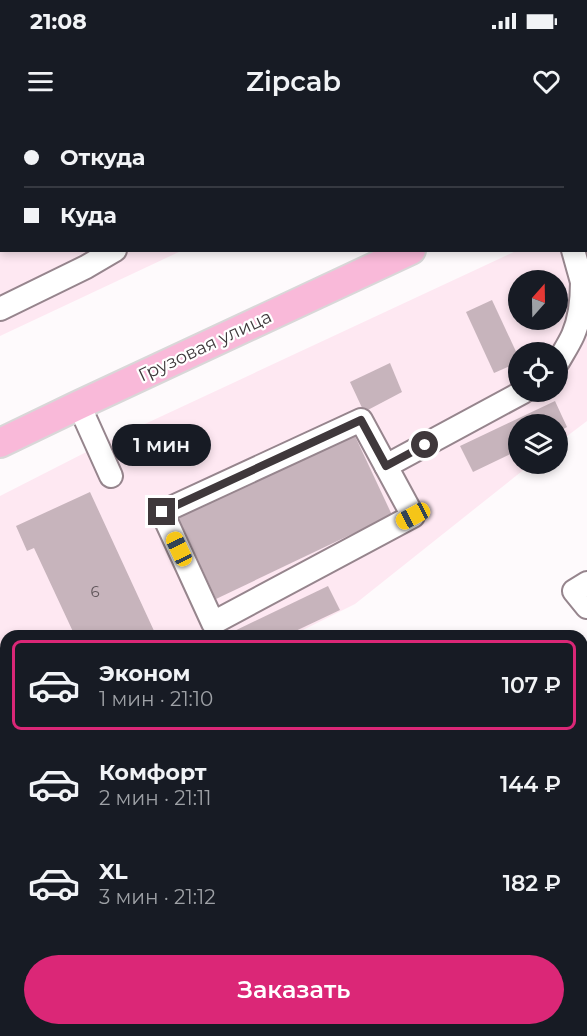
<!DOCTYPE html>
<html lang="ru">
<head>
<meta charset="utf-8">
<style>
  body { margin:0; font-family:Montserrat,sans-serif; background:#242831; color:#f1f3f6; height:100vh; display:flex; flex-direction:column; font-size:22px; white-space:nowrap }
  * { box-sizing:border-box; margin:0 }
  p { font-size:20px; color:#9ea1a6 }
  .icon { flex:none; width:33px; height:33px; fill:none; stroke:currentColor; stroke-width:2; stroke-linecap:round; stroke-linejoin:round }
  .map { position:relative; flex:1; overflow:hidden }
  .sheet { position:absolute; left:0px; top:510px; width:588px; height:406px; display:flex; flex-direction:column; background:#171b24; border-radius:18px 18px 0 0; box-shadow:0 3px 9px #0003 }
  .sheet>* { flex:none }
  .top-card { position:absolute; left:0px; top:0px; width:588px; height:132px; box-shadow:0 3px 9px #0003; display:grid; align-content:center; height:132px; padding:0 24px; background:#171b24 }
  .needle { width:39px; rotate:20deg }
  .fabs { position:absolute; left:508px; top:150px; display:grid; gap:12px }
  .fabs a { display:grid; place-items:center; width:60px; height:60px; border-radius:50%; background:#171b24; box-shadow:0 3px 9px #0003; font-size:30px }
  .end { position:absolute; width:27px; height:27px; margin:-14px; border:8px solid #3f383b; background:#fff; box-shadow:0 0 0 3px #fff }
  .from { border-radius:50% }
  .bubble { position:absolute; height:42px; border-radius:21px; background:#171b24; box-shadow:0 3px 9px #0003; font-size:20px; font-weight:600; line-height:42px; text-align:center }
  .car { position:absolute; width:18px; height:36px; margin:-18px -9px; border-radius:8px; box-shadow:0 0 4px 2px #0007; background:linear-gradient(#f5c518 24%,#345 0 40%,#f5c518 0 76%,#345 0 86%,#f5c518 0) }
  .top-card b { display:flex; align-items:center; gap:21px; height:57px; font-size:22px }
  .top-card b+b { border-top:2px solid #363941 }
  .top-card i { width:15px; height:15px; background:#f1f3f6 }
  ul { padding:10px 0 0; list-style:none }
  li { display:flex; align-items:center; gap:18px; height:90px; margin:0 12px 9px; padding:0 12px; border:3px solid transparent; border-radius:9px }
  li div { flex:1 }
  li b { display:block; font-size:22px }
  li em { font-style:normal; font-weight:600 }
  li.active { border-color:#db2777 }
  li>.icon { width:54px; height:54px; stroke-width:1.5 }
  .primary-button { display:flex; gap:12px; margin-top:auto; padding:12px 24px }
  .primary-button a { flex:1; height:69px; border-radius:36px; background:#db2777; color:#fff; font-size:24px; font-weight:600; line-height:69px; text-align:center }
  .status { display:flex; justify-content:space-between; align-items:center; height:42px; padding:0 30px; background:#171b24; direction:ltr }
  .status svg { height:16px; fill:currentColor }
  header { display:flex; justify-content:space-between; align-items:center; height:78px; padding:0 24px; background:#171b24; font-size:27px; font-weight:600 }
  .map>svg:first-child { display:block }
  .built { fill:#fee8f2; fill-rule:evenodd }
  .building { fill:#c7b4bc }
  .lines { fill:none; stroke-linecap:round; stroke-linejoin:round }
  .minor-casing { stroke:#96858d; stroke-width:26 }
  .major-casing { stroke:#d9d7d8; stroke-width:32 }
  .minor { stroke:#fff; stroke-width:22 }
  .major { stroke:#f9b9d9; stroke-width:28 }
  .route { stroke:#3f383b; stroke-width:8 }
  .labels { text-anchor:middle; stroke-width:4.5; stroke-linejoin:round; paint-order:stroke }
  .number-label { font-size:15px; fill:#61575b }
  .street-label { font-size:18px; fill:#3f383b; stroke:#fff }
</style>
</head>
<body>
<div class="status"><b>21:08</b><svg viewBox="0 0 49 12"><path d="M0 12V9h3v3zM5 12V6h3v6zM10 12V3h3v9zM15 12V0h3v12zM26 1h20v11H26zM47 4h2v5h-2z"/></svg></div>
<header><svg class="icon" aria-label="menu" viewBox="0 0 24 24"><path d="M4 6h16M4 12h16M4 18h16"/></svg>Zipcab<svg class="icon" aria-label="heart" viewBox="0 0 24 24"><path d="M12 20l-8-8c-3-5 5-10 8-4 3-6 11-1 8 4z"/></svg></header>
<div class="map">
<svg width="587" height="916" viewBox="0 0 587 916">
  <rect width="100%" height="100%" fill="#fefafc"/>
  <!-- built -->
  <g class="built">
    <polygon points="0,0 455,0 452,2 2,2 2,130 181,131 0,216"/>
    <path d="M 587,97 L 587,301 L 558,323 L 558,304 L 519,304 L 519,344 L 531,344 L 355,484 L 291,516 L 6,516 L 6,651 L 0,654 L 0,376 L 104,323 L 516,131 L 586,130 ZM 519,160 L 558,160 L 558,200 L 519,200 ZM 519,232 L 558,232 L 558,272 L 519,272 Z"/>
  </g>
  <!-- building -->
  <g class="building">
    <polygon points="492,180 519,238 519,242 494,253 466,192"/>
    <polygon points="390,243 402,272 364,292 350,262"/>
    <polygon points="555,281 567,307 558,312 558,304 519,304 519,330 473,352 460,326"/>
    <polygon points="354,314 392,395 216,479 178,397"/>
    <polygon points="90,372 155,513 149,516 75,516 34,428 27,431 16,406"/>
    <polygon points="328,466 340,490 285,516 224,516"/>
    <polygon points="6,672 6,695 0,682 0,675"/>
    <polygon points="144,910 179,910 177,916 142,916"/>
  </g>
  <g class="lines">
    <defs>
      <g id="minor">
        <polyline points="44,0 48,2"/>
        <polyline points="167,2 167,0"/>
        <polyline points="314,2 314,0"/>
        <polyline points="0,67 2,66"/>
        <polyline points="573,130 582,162 587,169"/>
        <polyline points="0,189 86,147 115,130"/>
        <path d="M 558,242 C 563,233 569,224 573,215 C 580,199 582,179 582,162"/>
        <polyline points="79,285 111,356"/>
        <polygon points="361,300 413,396 213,503 162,392"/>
        <polyline points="386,346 523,272"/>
        <polyline points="587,463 574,471 587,487"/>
        <polyline points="0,735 6,743"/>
        <polyline points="0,775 6,770"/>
        <polyline points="110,910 122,916"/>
        <polyline points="195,916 198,910"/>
      </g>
      <g id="major">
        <polyline points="586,48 587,47"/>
        <polyline points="0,323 79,285 411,130"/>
      </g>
    </defs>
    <!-- minor casing -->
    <use href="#minor" class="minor-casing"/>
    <!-- major casing -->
    <use href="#major" class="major-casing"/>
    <!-- minor -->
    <use href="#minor" class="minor"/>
    <!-- major -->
    <use href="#major" class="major"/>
  </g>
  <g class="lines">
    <!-- route -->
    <polyline class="route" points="162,392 361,300 386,346 425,325"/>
  </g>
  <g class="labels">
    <!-- number labels -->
    <g class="number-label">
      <text x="95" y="477">6</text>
    </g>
    <!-- street labels -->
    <g class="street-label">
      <text transform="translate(205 226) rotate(-25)" y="6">Грузовая улица</text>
    </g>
  </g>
</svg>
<div class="fabs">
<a><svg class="needle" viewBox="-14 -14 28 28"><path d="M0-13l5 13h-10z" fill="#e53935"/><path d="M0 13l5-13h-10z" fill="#9ea1a6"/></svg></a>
<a><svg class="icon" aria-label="locate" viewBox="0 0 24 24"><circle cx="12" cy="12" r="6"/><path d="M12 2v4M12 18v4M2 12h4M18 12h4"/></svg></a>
<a><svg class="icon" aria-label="layers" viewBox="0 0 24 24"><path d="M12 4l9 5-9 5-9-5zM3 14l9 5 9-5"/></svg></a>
</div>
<i class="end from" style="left:425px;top:325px"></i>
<i class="end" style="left:162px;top:392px"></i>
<div class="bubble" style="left:112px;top:304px;width:99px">1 мин</div>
<i class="car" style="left:413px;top:396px;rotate:242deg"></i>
<i class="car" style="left:179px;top:429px;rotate:335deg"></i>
<div class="top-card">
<b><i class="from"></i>Откуда</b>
<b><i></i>Куда</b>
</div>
<section class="sheet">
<ul>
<li class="active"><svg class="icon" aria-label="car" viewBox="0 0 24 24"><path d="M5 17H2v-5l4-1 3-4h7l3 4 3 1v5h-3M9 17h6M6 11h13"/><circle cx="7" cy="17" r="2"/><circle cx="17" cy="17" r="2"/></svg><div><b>Эконом</b><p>1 мин · 21:10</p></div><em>107 ₽</em></li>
<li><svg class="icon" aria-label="car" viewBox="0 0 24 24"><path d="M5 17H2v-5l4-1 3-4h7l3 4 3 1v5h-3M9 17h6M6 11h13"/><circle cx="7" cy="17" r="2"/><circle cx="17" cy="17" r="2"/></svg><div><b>Комфорт</b><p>2 мин · 21:11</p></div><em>144 ₽</em></li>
<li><svg class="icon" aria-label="car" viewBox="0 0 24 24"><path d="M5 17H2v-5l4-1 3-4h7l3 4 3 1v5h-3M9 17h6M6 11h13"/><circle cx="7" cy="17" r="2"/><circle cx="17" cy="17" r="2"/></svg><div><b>XL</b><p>3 мин · 21:12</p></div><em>182 ₽</em></li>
</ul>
<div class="primary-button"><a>Заказать</a></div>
</section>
</div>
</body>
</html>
